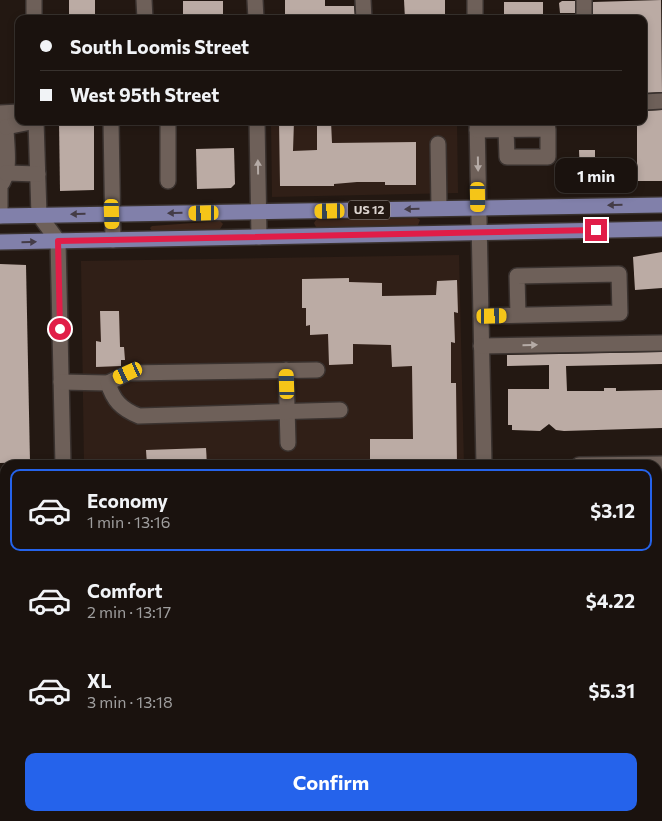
<!DOCTYPE html>
<html lang="en">
<head>
<meta charset="utf-8">
<style>
  body { margin:0; font-family:Commissioner,sans-serif; background:#231b17; color:#f1f3f6; height:100vh; display:flex; flex-direction:column; font-size:19px; white-space:nowrap }
  * { box-sizing:border-box; margin:0 }
  p { font-size:16px; color:#9f9e9e }
  .icon { flex:none; width:28px; height:28px; fill:none; stroke:currentColor; stroke-width:2; stroke-linecap:round; stroke-linejoin:round }
  .map { position:relative; flex:1; overflow:hidden }
  .side { position:absolute; left:0px; top:460px; width:662px; height:361px; display:flex; flex-direction:column; background:#1a120e; border-radius:15px 15px 0 0; box-shadow:0 2px 8px #0003,0 0 0 1px #38322e }
  .side>* { flex:none }
  .banner { position:absolute; left:15px; top:15px; width:632px; height:110px; border-radius:10px; box-shadow:0 2px 8px #0003,0 0 0 1px #38322e; display:grid; align-content:center; height:110px; padding:0 25px; background:#1a120e }
  .end { position:absolute; width:22px; height:22px; margin:-11px; border:6px solid #e11d48; background:#fff; box-shadow:0 0 0 2px #fff }
  .from { border-radius:50% }
  .bubble { position:absolute; height:35px; border-radius:10px; background:#1a120e; box-shadow:0 2px 8px #0003,0 0 0 1px #38322e; font-size:16px; font-weight:700; line-height:35px; text-align:center }
  .car { position:absolute; width:15px; height:30px; margin:-15px -8px; border-radius:6px; box-shadow:0 0 4px 1px #0007; background:linear-gradient(#f5c518 24%,#345 0 40%,#f5c518 0 76%,#345 0 86%,#f5c518 0) }
  .banner b { display:flex; align-items:center; gap:18px; height:48px; font-size:19px }
  .banner b+b { border-top:1px solid #38322e }
  .banner i { width:12px; height:12px; background:#f1f3f6 }
  ul { padding:9px 0 0; list-style:none }
  li { display:flex; align-items:center; gap:15px; height:82px; margin:0 10px 8px; padding:0 15px; border:2px solid transparent; border-radius:10px }
  li div { flex:1 }
  li b { display:block; font-size:19px }
  li em { font-style:normal; font-weight:700 }
  li.on { border-color:#2563eb }
  li>.icon { width:45px; height:45px; stroke-width:1.5 }
  .cta { display:flex; gap:10px; margin-top:auto; padding:10px 25px }
  .cta a { flex:1; height:58px; border-radius:10px; background:#2563eb; color:#fff; font-size:20px; font-weight:700; line-height:58px; text-align:center }
  .map>svg:first-child { display:block }
  .built { fill:#301f17 }
  .green { fill:#3d261b }
  .building { fill:#bbaba4 }
  .lines { fill:none; stroke-linecap:round; stroke-linejoin:round }
  .minor-casing { stroke:#3a322f; stroke-width:18 }
  .major-casing { stroke:#3a322f; stroke-width:18 }
  .minor { stroke:#6e6059; stroke-width:15 }
  .major { stroke:#8180aa; stroke-width:15 }
  .oneway { fill:#b5aba6 }
  .oneway2 { fill:#443c47 }
  .route { stroke:#e11d48; stroke-width:6 }
  .labels { text-anchor:middle; stroke-width:5; stroke-linejoin:round; paint-order:stroke }
  .shield { fill:#231812; stroke:#a49b96; stroke-width:1 }
  .shield-label { font-size:12px; font-weight:bold; fill:#dbd3cf }
</style>
</head>
<body>
<div class="map">
<svg width="662" height="821" viewBox="0 0 662 821">
  <rect width="100%" height="100%" fill="#231812"/>
  <!-- built -->
  <g class="built">
    <polygon points="271,121 457,121 458,193 272,197"/>
    <polygon points="459,255 464,465 84,465 81,261"/>
  </g>
  <!-- green -->
  <g class="green">
    <polygon points="417,218 420,220 418,225 316,227 314,223 316,220"/>
    <polygon points="220,221 223,224 220,229 152,231 150,228 152,226"/>
  </g>
  <!-- building -->
  <g class="building">
    <rect x="69" y="0" width="26" height="19"/>
    <polygon points="285,0 325,0 325,6 354,6 355,19 285,19"/>
    <polygon points="404,0 445,0 445,19 405,19"/>
    <polygon points="661,0 662,92 644,93 644,17 621,18 621,14 593,15 593,2"/>
    <rect x="183" y="1" width="40" height="17"/>
    <polygon points="562,1 575,1 575,13 560,13 559,3"/>
    <rect x="504" y="2" width="39" height="17"/>
    <polygon points="662,110 662,181 637,181 637,121 644,121 644,111"/>
    <polygon points="59,121 94,121 94,190 60,191"/>
    <polygon points="279,121 294,121 293,151 317,150 317,121 331,121 332,143 416,142 416,185 385,185 385,182 357,182 334,184 334,186 280,186"/>
    <polygon points="234,148 235,184 231,188 197,189 196,149"/>
    <polygon points="579,150 595,150 595,177 580,177"/>
    <polygon points="662,252 662,288 635,290 633,257"/>
    <polygon points="0,264 26,265 30,462 0,463"/>
    <polygon points="349,278 349,282 382,283 382,296 436,295 437,281 457,280 458,313 454,312 455,343 451,342 451,383 456,383 457,465 370,465 370,439 413,439 412,366 392,367 391,345 353,344 353,364 329,365 328,334 310,335 310,325 306,326 306,308 302,308 302,279"/>
    <polygon points="100,311 119,311 120,347 124,347 125,360 121,360 121,366 96,367 96,341 101,342"/>
    <polygon points="662,352 662,364 566,366 567,391 604,391 604,388 616,388 616,391 662,390 662,428 564,431 556,430 549,424 540,431 512,430 512,425 508,425 508,389 549,389 549,365 507,366 507,355"/>
    <polygon points="206,448 207,465 147,465 146,450"/>
  </g>
  <g class="lines">
    <defs>
      <g id="minor">
        <polyline points="34,0 34,19"/>
        <polyline points="144,0 145,19"/>
        <polyline points="255,0 256,19"/>
        <polyline points="363,0 364,19"/>
        <polyline points="475,0 475,19"/>
        <polyline points="584,0 584,19"/>
        <polyline points="644,102 662,101"/>
        <polyline points="0,113 19,112"/>
        <polyline points="36,121 39,215 58,241 63,465"/>
        <polyline points="111,121 113,240"/>
        <polyline points="168,121 168,181"/>
        <polyline points="257,121 259,237"/>
        <polyline points="477,121 484,465"/>
        <path d="M 0,127 L 6,127 C 6,143 12,173 0,186 L 0,216"/>
        <polyline points="6,127 36,121"/>
        <polyline points="477,130 548,129 548,157 507,157 506,129"/>
        <polyline points="438,144 439,208"/>
        <polyline points="6,173 38,174"/>
        <polyline points="481,316 620,313 619,274 517,276 518,315"/>
        <polyline points="481,346 662,343"/>
        <polyline points="286,370 288,443"/>
        <polyline points="61,382 108,383 128,373 317,370"/>
        <path d="M 108,383 C 113,400 121,409 139,416 L 340,410"/>
        <polyline points="579,465 662,464"/>
        <polyline points="658,602 662,602"/>
        <polyline points="658,732 662,732"/>
        <polyline points="71,816 71,821"/>
        <polyline points="491,816 491,821"/>
      </g>
      <g id="major">
        <polyline points="0,216 662,205"/>
        <polyline points="0,242 662,229"/>
      </g>
    </defs>
    <!-- minor casing -->
    <use href="#minor" class="minor-casing"/>
    <!-- major casing -->
    <use href="#major" class="major-casing"/>
    <!-- minor -->
    <use href="#minor" class="minor"/>
    <!-- major -->
    <use href="#major" class="major"/>
  </g>
  <!-- one-way arrows -->
  <defs><path id="oneway-solid" d="M-6-.8H1V-3.2L6.5 0L1 3.2V.8H-6Z" transform="scale(1.25)"/></defs>
  <g class="oneway">
    <use href="#oneway-solid" transform="translate(478 164) rotate(89)"/>
    <use href="#oneway-solid" transform="translate(258 167) rotate(-91)"/>
    <use href="#oneway-solid" transform="translate(530 345) rotate(-1)"/>
  </g>
  <g class="oneway2">
    <use href="#oneway-solid" transform="translate(615 205) rotate(179)"/>
    <use href="#oneway-solid" transform="translate(412 209) rotate(179)"/>
    <use href="#oneway-solid" transform="translate(175 213) rotate(179)"/>
    <use href="#oneway-solid" transform="translate(78 214) rotate(179)"/>
    <use href="#oneway-solid" transform="translate(29 242) rotate(-1)"/>
  </g>
  <g class="lines">
    <!-- route -->
    <polyline class="route" points="60,329 58,241 596,230"/>
  </g>
  <g class="labels">
    <!-- shield labels -->
    <rect class="shield" x="348" y="200.5" width="42" height="19" rx="4"/>
    <g class="shield-label">
      <text x="369" y="214">US 12</text>
    </g>
  </g>
</svg>
<i class="end from" style="left:60px;top:329px"></i>
<i class="end" style="left:596px;top:230px"></i>
<div class="bubble" style="left:555px;top:158px;width:82px">1 min</div>
<i class="car" style="left:478px;top:197px;rotate:179deg"></i>
<i class="car" style="left:330px;top:211px;rotate:269deg"></i>
<i class="car" style="left:204px;top:213px;rotate:269deg"></i>
<i class="car" style="left:112px;top:214px;rotate:178deg"></i>
<i class="car" style="left:492px;top:316px;rotate:89deg"></i>
<i class="car" style="left:128px;top:373px;rotate:245deg"></i>
<i class="car" style="left:287px;top:384px;rotate:358deg"></i>
<div class="banner">
<b><i class="from"></i>South Loomis Street</b>
<b><i></i>West 95th Street</b>
</div>
<section class="side">
<ul>
<li class="on"><svg class="icon" aria-label="car" viewBox="0 0 24 24"><path d="M5 17H2v-5l4-1 3-4h7l3 4 3 1v5h-3M9 17h6M6 11h13"/><circle cx="7" cy="17" r="2"/><circle cx="17" cy="17" r="2"/></svg><div><b>Economy</b><p>1 min · 13:16</p></div><em>$3.12</em></li>
<li><svg class="icon" aria-label="car" viewBox="0 0 24 24"><path d="M5 17H2v-5l4-1 3-4h7l3 4 3 1v5h-3M9 17h6M6 11h13"/><circle cx="7" cy="17" r="2"/><circle cx="17" cy="17" r="2"/></svg><div><b>Comfort</b><p>2 min · 13:17</p></div><em>$4.22</em></li>
<li><svg class="icon" aria-label="car" viewBox="0 0 24 24"><path d="M5 17H2v-5l4-1 3-4h7l3 4 3 1v5h-3M9 17h6M6 11h13"/><circle cx="7" cy="17" r="2"/><circle cx="17" cy="17" r="2"/></svg><div><b>XL</b><p>3 min · 13:18</p></div><em>$5.31</em></li>
</ul>
<div class="cta"><a>Confirm</a></div>
</section>
</div>
</body>
</html>
